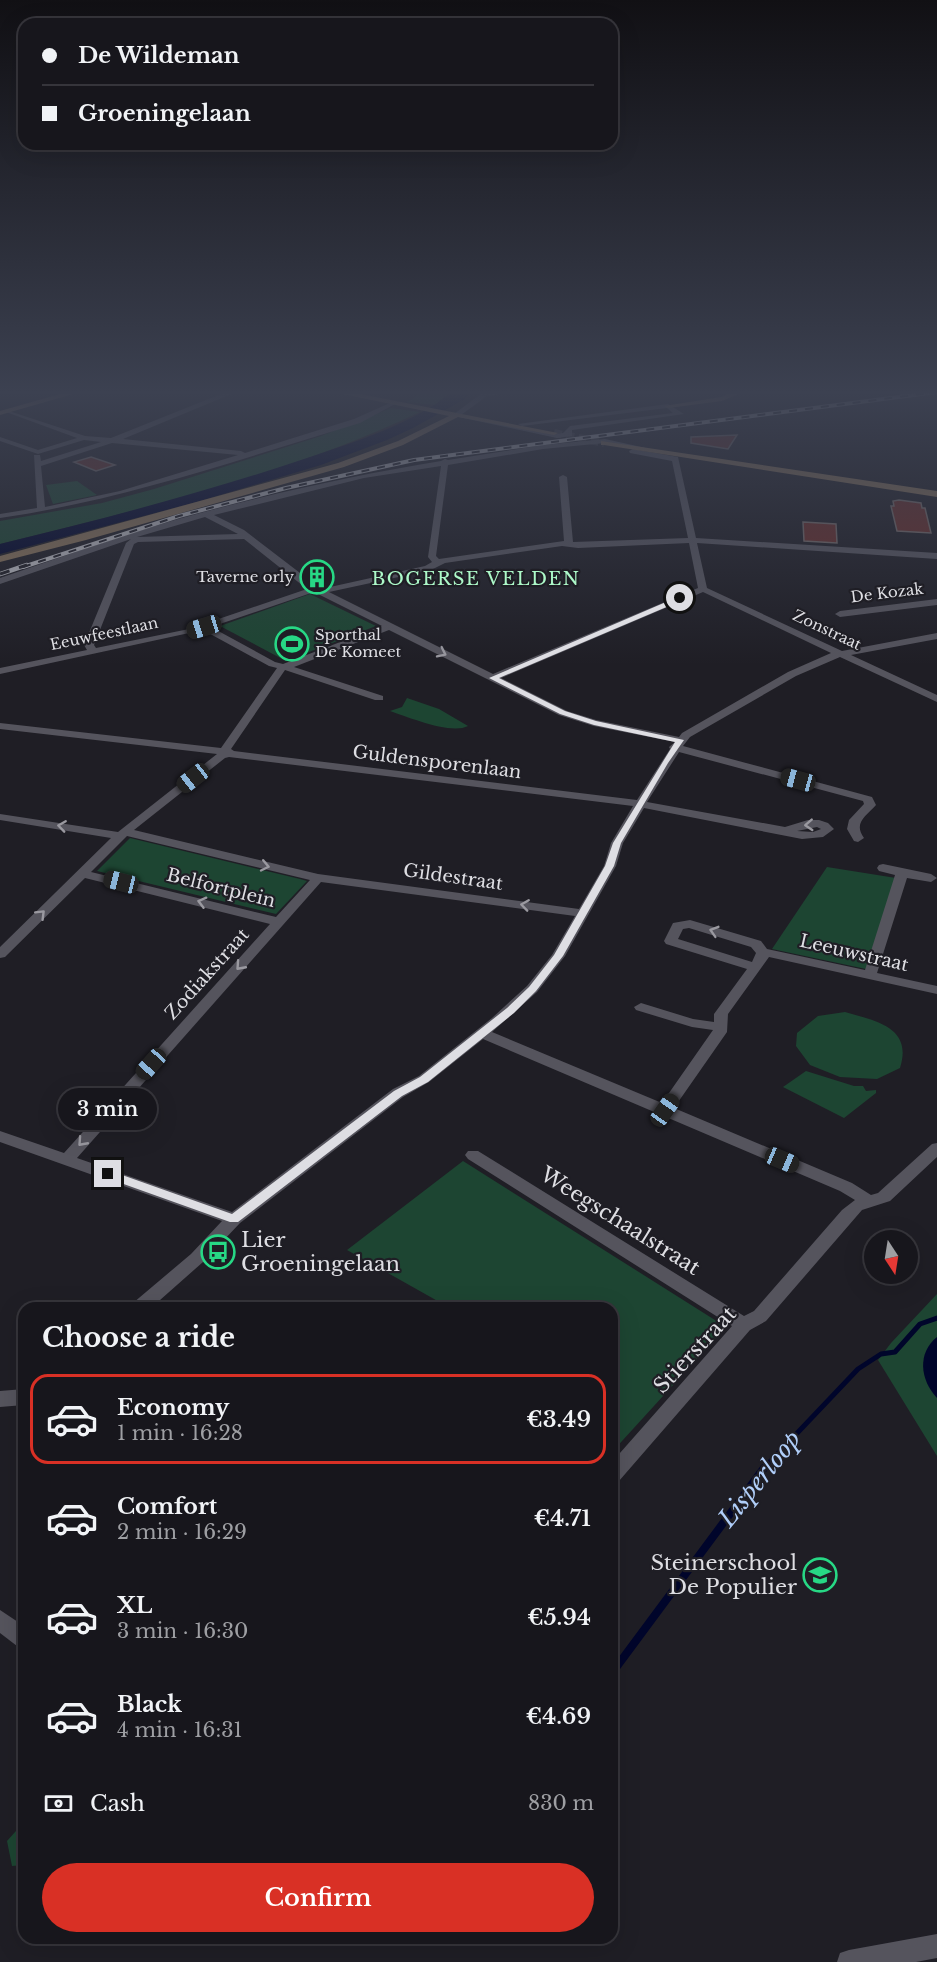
<!DOCTYPE html>
<html lang="en">
<head>
<meta charset="utf-8">
<style>
  body { margin:0; font-family:"Libre Baskerville",serif; background:#201f25; color:#f1f3f6; height:100vh; display:flex; flex-direction:column; font-size:22px; white-space:nowrap }
  * { box-sizing:border-box; margin:0 }
  p { font-size:20px; color:#9e9fa3 }
  .icon { flex:none; width:33px; height:33px; fill:none; stroke:currentColor; stroke-width:2; stroke-linecap:round; stroke-linejoin:round }
  .map { position:relative; flex:1; overflow:hidden }
  .drawer { position:absolute; left:18px; top:1302px; width:600px; height:642px; display:flex; flex-direction:column; background:#17161c; border-radius:18px; box-shadow:0 6px 24px #0002,0 0 0 2px #36353b }
  .drawer>* { flex:none }
  .top-card { position:absolute; left:18px; top:18px; width:600px; height:132px; border-radius:18px; box-shadow:0 6px 24px #0002,0 0 0 2px #36353b; display:grid; align-content:center; height:132px; padding:0 24px; background:#17161c }
  .needle { width:39px; rotate:168deg }
  .controls { position:absolute; left:864px; top:1230px; display:grid; gap:12px }
  .controls a { display:grid; place-items:center; width:54px; height:54px; border-radius:50%; background:#17161c; box-shadow:0 6px 24px #0002,0 0 0 2px #36353b; font-size:30px }
  .end { position:absolute; width:27px; height:27px; margin:-14px; border:8px solid #dedee3; background:#111; box-shadow:0 0 0 3px #111 }
  .from { border-radius:50% }
  .bubble { position:absolute; height:42px; border-radius:21px; background:#17161c; box-shadow:0 6px 24px #0002,0 0 0 2px #36353b; font-size:20px; font-weight:600; line-height:42px; text-align:center }
  .car { position:absolute; width:18px; height:36px; margin:-18px -9px; border-radius:8px; box-shadow:0 0 4px 2px #0007; background:linear-gradient(#222 24%,#8ab4d8 0 40%,#222 0 76%,#8ab4d8 0 86%,#222 0) }
  .top-card b { display:flex; align-items:center; gap:21px; height:57px; font-size:22px }
  .top-card b+b { border-top:2px solid #36353b }
  .top-card i { width:15px; height:15px; background:#f1f3f6 }
  ul { padding:0; list-style:none }
  li { display:flex; align-items:center; gap:18px; height:90px; margin:0 12px 9px; padding:0 12px; border:3px solid transparent; border-radius:18px }
  li div { flex:1 }
  li b { display:block; font-size:22px }
  li em { font-style:normal; font-weight:600 }
  li.selected { border-color:#d93025 }
  li>.icon { width:54px; height:54px; stroke-width:1.5 }
  h2 { padding:0 24px; font-size:27px; line-height:72px }
  .pay { display:flex; align-items:center; gap:15px; height:66px; padding:0 24px; font-size:22px }
  .pay p { margin-inline-start:auto }
  .button { display:flex; gap:12px; margin-top:auto; padding:12px 24px }
  .button a { flex:1; height:69px; border-radius:36px; background:#d93025; color:#fff; font-size:24px; font-weight:600; line-height:69px; text-align:center }
  .map>svg:first-child { display:block }
  .green { fill:#1d4532 }
  .water { fill:#00052b }
  .lines { fill:none; stroke-linecap:round; stroke-linejoin:round }
  .stream-far1 { stroke:#00052b; stroke-width:5 }
  .stream { stroke:#00052b; stroke-width:8 }
  .building { fill:#662c29; stroke:#716766; stroke-width:1.5 }
  .secondary-tunnel { stroke:#3c3b42; stroke-width:8; stroke-dasharray:8 4.5; stroke-linecap:butt }
  .street { fill:#55545d; fill-rule:evenodd }
  .secondary { fill:#846f57; fill-rule:evenodd }
  .rail-far1-casing { stroke:#b6b6bb; stroke-width:4 }
  .rail-casing { stroke:#b6b6bb; stroke-width:4.5 }
  .rail-far1 { stroke:#1f1e25; stroke-width:2; stroke-dasharray:8; stroke-linecap:butt }
  .rail { stroke:#1f1e25; stroke-width:3; stroke-dasharray:10; stroke-linecap:butt }
  .oneway { stroke:#9a99a0 }
  .route { fill:#dedee3 }
  .labels { text-anchor:middle; stroke-width:4.5; stroke-linejoin:round; paint-order:stroke }
  .far-poi-label { font-size:15px; fill:#dedee3; stroke:#1f1e25; text-anchor:end }
  .far-street-label { font-size:15px; fill:#dedee3; stroke:#1f1e25 }
  .far-quarter-label { font-size:18px; letter-spacing:1.5px; fill:#adf9c9; stroke:#1f1e25 }
  .street-label { font-size:18px; fill:#dedee3; stroke:#1f1e25 }
  .near-street-label { font-size:21px; fill:#dedee3; stroke:#1f1e25 }
  .near-poi-label { font-size:21px; fill:#dedee3; stroke:#1f1e25; text-anchor:start }
  .near-water-label { font-size:24px; font-style:italic; fill:#b0cef9; stroke:#1f1e25 }
</style>
</head>
<body>
<div class="map">
<svg width="937" height="1962" viewBox="0 0 937 1962">
  <rect width="100%" height="100%" fill="#1f1e25"/>
  <!-- green -->
  <g class="green">
    <polygon points="422,390 452,390 435,405 406,402 413,399"/>
    <path d="M 391,408 L 420,412 C 288,475 142,509 0,544 L 0,521 L 102,503 L 154,489 L 321,436 Z"/>
    <polygon points="77,481 97,495 53,504 46,485"/>
    <polygon points="310,594 376,626 286,661 220,626"/>
    <path d="M 407,698 L 439,709 L 468,726 C 451,735 408,717 390,711 L 402,707 Z"/>
    <polygon points="130,838 300,879 307,881 276,914 97,871"/>
    <polygon points="827,867 896,878 866,969 772,949"/>
    <path d="M 845,1012 C 876,1021 913,1027 900,1068 L 877,1079 L 840,1077 L 810,1065 L 796,1046 L 797,1033 L 818,1016 Z"/>
    <polygon points="806,1071 854,1086 863,1086 866,1091 876,1090 876,1093 844,1118 783,1087"/>
    <polygon points="463,1161 726,1327 612,1452 612,1308 450,1308 347,1250"/>
    <polygon points="937,1294 937,1456 878,1360 891,1343"/>
    <polygon points="24,1822 24,1865 12,1866 7,1841"/>
  </g>
  <!-- water -->
  <g class="water">
    <path d="M 455,390 L 475,390 L 463,400 L 413,428 L 387,440 L 321,465 L 200,501 L 0,554 L 0,544 C 103,519 206,492 307,458 C 355,442 415,423 455,390 Z"/>
    <path d="M 937,1337 L 937,1398 C 920,1380 917,1353 937,1337 Z"/>
  </g>
  <g class="lines">
    <!-- stream-far1 -->
    <polyline class="stream-far1" points="763,1469 858,1369 881,1354 895,1352 920,1324 937,1318"/>
    <!-- stream -->
    <polyline class="stream" points="612,1673 764,1468"/>
  </g>
  <!-- building -->
  <g class="building">
    <polygon points="737,435 728,449 691,443 691,437"/>
    <polygon points="91,457 115,465 96,471 74,462"/>
    <polygon points="899,500 921,503 922,508 925,508 931,533 897,531 891,506 894,506 893,501"/>
    <polygon points="803,522 836,524 837,543 804,541"/>
  </g>
  <g class="lines">
    <!-- secondary-tunnel -->
    <polyline class="secondary-tunnel" points="554,433 604,443"/>
    <!-- street -->
    <g class="street">
      <path d="M 231,390 L 241,390 L 123,439 L 241,451 L 245,453 L 354,419 L 390,403 L 395,404 L 360,423 C 240,459 124,500 0,518 L 0,514 L 37,508 L 34,455 L 40,455 L 41,461 L 101,442 L 84,440 L 38,454 L 0,441 L 0,437 L 38,450 L 77,438 L 6,412 L 6,410 L 85,436 L 111,438 ZM 112,443 L 238,455 L 120,491 L 45,507 L 41,466 Z"/>
      <polygon points="486,390 524,390 487,396 461,415 557,434 563,433 570,426 673,413 667,408 522,426 518,424 668,404 684,414 572,430 572,436 557,438 454,416 454,414"/>
      <path d="M 605,439 L 646,448 L 642,450 L 605,443 L 543,449 L 448,465 L 436,556 L 439,559 L 564,541 L 559,477 L 563,475 L 567,477 L 573,542 L 688,538 L 672,461 L 630,453 L 629,451 L 633,449 L 678,457 L 696,538 L 937,553 L 937,559 L 697,543 L 707,588 L 842,651 L 937,633 L 937,639 L 851,655 L 937,695 L 937,702 L 840,657 L 796,676 L 690,737 L 683,746 L 872,797 L 876,805 C 866,816 853,823 864,838 L 858,842 L 854,841 L 847,829 L 849,820 L 864,804 L 863,801 L 679,752 L 647,802 L 785,827 L 808,820 L 819,820 L 828,823 L 834,829 L 823,837 L 802,839 L 644,808 L 623,843 L 616,866 L 565,956 L 537,992 L 492,1032 L 662,1103 L 713,1030 L 692,1027 L 636,1010 L 634,1007 L 641,1003 L 693,1019 L 714,1022 L 714,1014 L 747,969 L 666,944 L 664,941 L 673,923 L 690,920 L 761,941 L 767,949 L 865,970 L 895,875 L 879,871 L 877,868 L 879,865 L 883,864 L 931,874 L 937,878 L 931,882 L 907,878 L 877,973 L 937,986 L 937,994 L 769,957 L 728,1014 L 727,1032 L 674,1108 L 852,1183 L 871,1195 L 878,1193 L 932,1144 L 937,1143 L 937,1157 L 890,1201 L 862,1210 L 766,1321 L 750,1330 L 619,1481 L 612,1483 L 612,1462 L 732,1326 L 468,1159 L 465,1155 L 468,1151 L 478,1151 L 744,1316 L 754,1311 L 842,1210 L 855,1200 L 840,1191 L 483,1039 L 429,1082 L 403,1097 L 240,1223 L 203,1262 L 151,1308 L 130,1308 L 133,1303 L 191,1254 L 222,1221 L 0,1142 L 0,1131 L 64,1153 L 270,924 L 85,878 L 5,957 L 0,958 L 0,947 L 111,838 L 0,820 L 0,814 L 118,832 L 217,754 L 0,729 L 0,723 L 221,748 L 277,668 L 269,666 L 203,630 L 0,674 L 0,668 L 87,650 L 84,645 L 126,543 L 131,539 L 0,584 L 0,578 C 68,555 135,530 204,512 C 283,491 361,474 441,461 L 445,459 L 448,460 L 543,445 ZM 441,466 L 428,557 L 432,562 L 425,566 L 321,589 L 244,530 L 214,515 L 364,478 ZM 205,517 L 238,534 L 137,537 ZM 244,539 L 307,589 L 189,629 L 96,648 L 94,645 L 134,544 L 138,542 ZM 689,543 L 698,588 L 493,674 L 329,592 L 431,570 L 445,563 L 562,546 L 578,548 ZM 314,592 L 382,626 L 283,664 L 275,662 L 211,627 ZM 703,592 L 831,653 L 788,672 L 682,733 L 679,737 L 596,720 L 567,711 L 501,678 ZM 389,630 L 559,715 L 594,726 L 675,742 L 669,747 L 670,749 L 637,800 L 234,751 L 231,749 L 285,670 L 375,700 L 383,700 L 383,696 L 294,667 ZM 229,757 L 633,806 L 611,843 L 604,866 L 579,909 L 318,874 L 134,830 L 225,758 ZM 817,827 L 821,829 L 813,832 L 797,831 ZM 127,836 L 310,880 L 276,917 L 91,872 ZM 321,882 L 575,916 L 552,955 L 527,986 L 492,1018 L 419,1076 L 393,1089 L 232,1212 L 77,1158 ZM 689,928 L 751,947 L 756,953 L 752,962 L 678,939 L 683,929 Z"/>
      <polygon points="937,599 937,605 840,617 835,614 840,611"/>
      <polygon points="24,1389 24,1405 0,1407 0,1391"/>
      <polygon points="0,1610 24,1626 24,1649 17,1646 0,1633"/>
      <polygon points="937,1934 937,1958 916,1962 837,1962 840,1953 849,1950"/>
    </g>
    <!-- secondary -->
    <g class="secondary">
      <polygon points="74,390 87,390 0,415 0,411"/>
      <polygon points="323,390 340,390 558,433 554,435 458,417 403,445 344,467 86,540 0,562 0,556 338,463 398,441 449,416"/>
      <polygon points="737,390 748,390 722,401 668,408 664,406 721,397"/>
      <polygon points="601,441 937,491 937,497 604,445 601,445"/>
    </g>
    <defs>
      <polyline id="rail-far1" points="23,567 179,516 286,488 414,460 937,392"/>
      <polyline id="rail" points="0,574 27,565"/>
    </defs>
    <!-- rail-far1 casing -->
    <use href="#rail-far1" class="rail-far1-casing"/>
    <!-- rail casing -->
    <use href="#rail" class="rail-casing"/>
    <!-- rail-far1 -->
    <use href="#rail-far1" class="rail-far1"/>
    <!-- rail -->
    <use href="#rail" class="rail"/>
  </g>
  <!-- one-way arrows -->
  <defs><path id="oneway-chevron" d="M-2-3.5L2.5 0L-2 3.5" fill="none" stroke-width="1.6" stroke-linecap="round" stroke-linejoin="round" transform="scale(1.5)"/></defs>
  <g class="oneway">
    <use href="#oneway-chevron" transform="translate(442 653) rotate(26)"/>
    <use href="#oneway-chevron" transform="translate(809 825) rotate(177)"/>
    <use href="#oneway-chevron" transform="translate(62 826) rotate(-172)"/>
    <use href="#oneway-chevron" transform="translate(265 866) rotate(12)"/>
    <use href="#oneway-chevron" transform="translate(202 902) rotate(-165)"/>
    <use href="#oneway-chevron" transform="translate(525 905) rotate(-172)"/>
    <use href="#oneway-chevron" transform="translate(41 914) rotate(-45)"/>
    <use href="#oneway-chevron" transform="translate(714 931) rotate(-163)"/>
    <use href="#oneway-chevron" transform="translate(240 966) rotate(132)"/>
    <use href="#oneway-chevron" transform="translate(82 1142) rotate(132)"/>
  </g>
  <!-- sky -->
  <linearGradient id="sky" x2="0" y2="1"><stop stop-color="#111014"/><stop offset="0.59" stop-color="#3c4151"/><stop offset="1" stop-color="#3c4151" stop-opacity="0"/></linearGradient>
  <rect width="937" height="665" fill="url(#sky)"/>
  <!-- route -->
  <polygon class="route" points="680,596 683,600 499,678 565,711 596,721 684,740 668,763 621,843 614,866 563,956 536,991 514,1013 428,1082 402,1096 238,1222 230,1222 104,1177 104,1172 108,1170 232,1214 394,1091 420,1077 507,1008 529,987 554,955 605,866 613,843 675,742 594,725 560,714 489,678"/>
  <!-- icons -->
  <defs>
    <symbol id="building-ring" viewBox="-11 -11 22 22"><circle r="9.5" fill="#1f1e25" stroke="#27d885" stroke-width="1.5"/><path d="M-4-6H4V6H1V3H-1V6H-4ZM-2.5-4.3h1.7v1.8h-1.7ZM.8-4.3h1.7v1.8H.8ZM-2.5-1h1.7V.8h-1.7ZM.8-1h1.7V.8H.8Z" fill="#27d885"/></symbol>
    <symbol id="stadium-ring" viewBox="-11 -11 22 22"><circle r="9.5" fill="#1f1e25" stroke="#27d885" stroke-width="1.5"/><path d="M0-5a6.5 5 0 1 0 0 10a6.5 5 0 1 0 0-10ZM-3.5-1.8h7v3.6h-7Z" fill="#27d885"/></symbol>
    <symbol id="bus-ring" viewBox="-11 -11 22 22"><circle r="9.5" fill="#1f1e25" stroke="#27d885" stroke-width="1.5"/><path d="M-5-6H5V4H4V6H2V4H-2V6H-4V4H-5ZM-3.5-4V0h7V-4ZM-3.5 1.2v1.5H-2V1.2ZM2 1.2v1.5H3.5V1.2Z" fill="#27d885"/></symbol>
    <symbol id="school-ring" viewBox="-11 -11 22 22"><circle r="9.5" fill="#1f1e25" stroke="#27d885" stroke-width="1.5"/><path d="M0-5L7-2L0 1L-7-2ZM-4 1L0 2.5L4 1V4Q0 6-4 4Z" fill="#27d885"/></symbol>
  </defs>
  <g fill-rule="evenodd">
    <use href="#building-ring" x="298" y="558" width="38" height="38"/>
    <use href="#stadium-ring" x="273" y="625" width="38" height="38"/>
    <use href="#bus-ring" x="199" y="1233" width="38" height="38"/>
    <use href="#school-ring" x="801" y="1556" width="38" height="38"/>
  </g>
  <g class="labels">
    <!-- far-poi labels -->
    <g class="far-poi-label">
      <text x="294" y="582">Taverne orly</text>
      <text x="315" y="640" text-anchor="start">Sporthal<tspan x="315" dy="17">De Komeet</tspan></text>
    </g>
    <!-- far-street labels -->
    <g class="far-street-label">
      <text transform="translate(887 593) rotate(-7)" y="5">De Kozak</text>
      <text transform="translate(827 630) rotate(25)" y="5">Zonstraat</text>
      <text transform="translate(104 634) rotate(-12)" y="5">Eeuwfeestlaan</text>
    </g>
    <!-- far-quarter labels -->
    <g class="far-quarter-label">
      <text x="476" y="585">BOGERSE VELDEN</text>
    </g>
    <!-- street labels -->
    <g class="street-label">
      <text transform="translate(437 762) rotate(7)" y="6">Guldensporenlaan</text>
      <text transform="translate(453 877) rotate(8)" y="6">Gildestraat</text>
      <text transform="translate(221 888) rotate(14)" y="6">Belfortplein</text>
      <text transform="translate(854 953) rotate(13)" y="6">Leeuwstraat</text>
      <text transform="translate(207 974) rotate(-48)" y="6">Zodiakstraat</text>
    </g>
    <!-- near-street labels -->
    <g class="near-street-label">
      <text transform="translate(620 1221) rotate(32)" y="7">Weegschaalstraat</text>
      <text transform="translate(695 1350) rotate(-47)" y="7">Stierstraat</text>
    </g>
    <!-- near-poi labels -->
    <g class="near-poi-label">
      <text x="241" y="1247">Lier<tspan x="241" dy="24">Groeningelaan</tspan></text>
      <text x="797" y="1570" text-anchor="end">Steinerschool<tspan x="797" dy="24">De Populier</tspan></text>
    </g>
    <!-- near-water labels -->
    <g class="near-water-label">
      <text transform="translate(760 1479) rotate(-51)" y="8">Lisperloop</text>
    </g>
  </g>
</svg>
<div class="controls">
<a><svg class="needle" viewBox="-14 -14 28 28"><path d="M0-13l5 13h-10z" fill="#e53935"/><path d="M0 13l5-13h-10z" fill="#9e9fa3"/></svg></a>
</div>
<i class="end from" style="left:680px;top:598px"></i>
<i class="end" style="left:108px;top:1174px"></i>
<div class="bubble" style="left:58px;top:1088px;width:99px">3 min</div>
<i class="car" style="left:204px;top:627px;rotate:253deg"></i>
<i class="car" style="left:193px;top:778px;rotate:232deg"></i>
<i class="car" style="left:798px;top:780px;rotate:285deg"></i>
<i class="car" style="left:121px;top:882px;rotate:284deg"></i>
<i class="car" style="left:151px;top:1064px;rotate:222deg"></i>
<i class="car" style="left:665px;top:1110px;rotate:35deg"></i>
<i class="car" style="left:782px;top:1160px;rotate:113deg"></i>
<div class="top-card">
<b><i class="from"></i>De Wildeman</b>
<b><i></i>Groeningelaan</b>
</div>
<section class="drawer">
<h2>Choose a ride</h2>
<ul>
<li class="selected"><svg class="icon" aria-label="car" viewBox="0 0 24 24"><path d="M5 17H2v-5l4-1 3-4h7l3 4 3 1v5h-3M9 17h6M6 11h13"/><circle cx="7" cy="17" r="2"/><circle cx="17" cy="17" r="2"/></svg><div><b>Economy</b><p>1 min · 16:28</p></div><em>€3.49</em></li>
<li><svg class="icon" aria-label="car" viewBox="0 0 24 24"><path d="M5 17H2v-5l4-1 3-4h7l3 4 3 1v5h-3M9 17h6M6 11h13"/><circle cx="7" cy="17" r="2"/><circle cx="17" cy="17" r="2"/></svg><div><b>Comfort</b><p>2 min · 16:29</p></div><em>€4.71</em></li>
<li><svg class="icon" aria-label="car" viewBox="0 0 24 24"><path d="M5 17H2v-5l4-1 3-4h7l3 4 3 1v5h-3M9 17h6M6 11h13"/><circle cx="7" cy="17" r="2"/><circle cx="17" cy="17" r="2"/></svg><div><b>XL</b><p>3 min · 16:30</p></div><em>€5.94</em></li>
<li><svg class="icon" aria-label="car" viewBox="0 0 24 24"><path d="M5 17H2v-5l4-1 3-4h7l3 4 3 1v5h-3M9 17h6M6 11h13"/><circle cx="7" cy="17" r="2"/><circle cx="17" cy="17" r="2"/></svg><div><b>Black</b><p>4 min · 16:31</p></div><em>€4.69</em></li>
</ul>
<div class="pay"><svg class="icon" aria-label="cash" viewBox="0 0 24 24"><path d="M3 7h18v10H3z"/><circle cx="12" cy="12" r="2"/></svg>Cash<p>830 m</p></div>
<div class="button"><a>Confirm</a></div>
</section>
</div>
</body>
</html>
